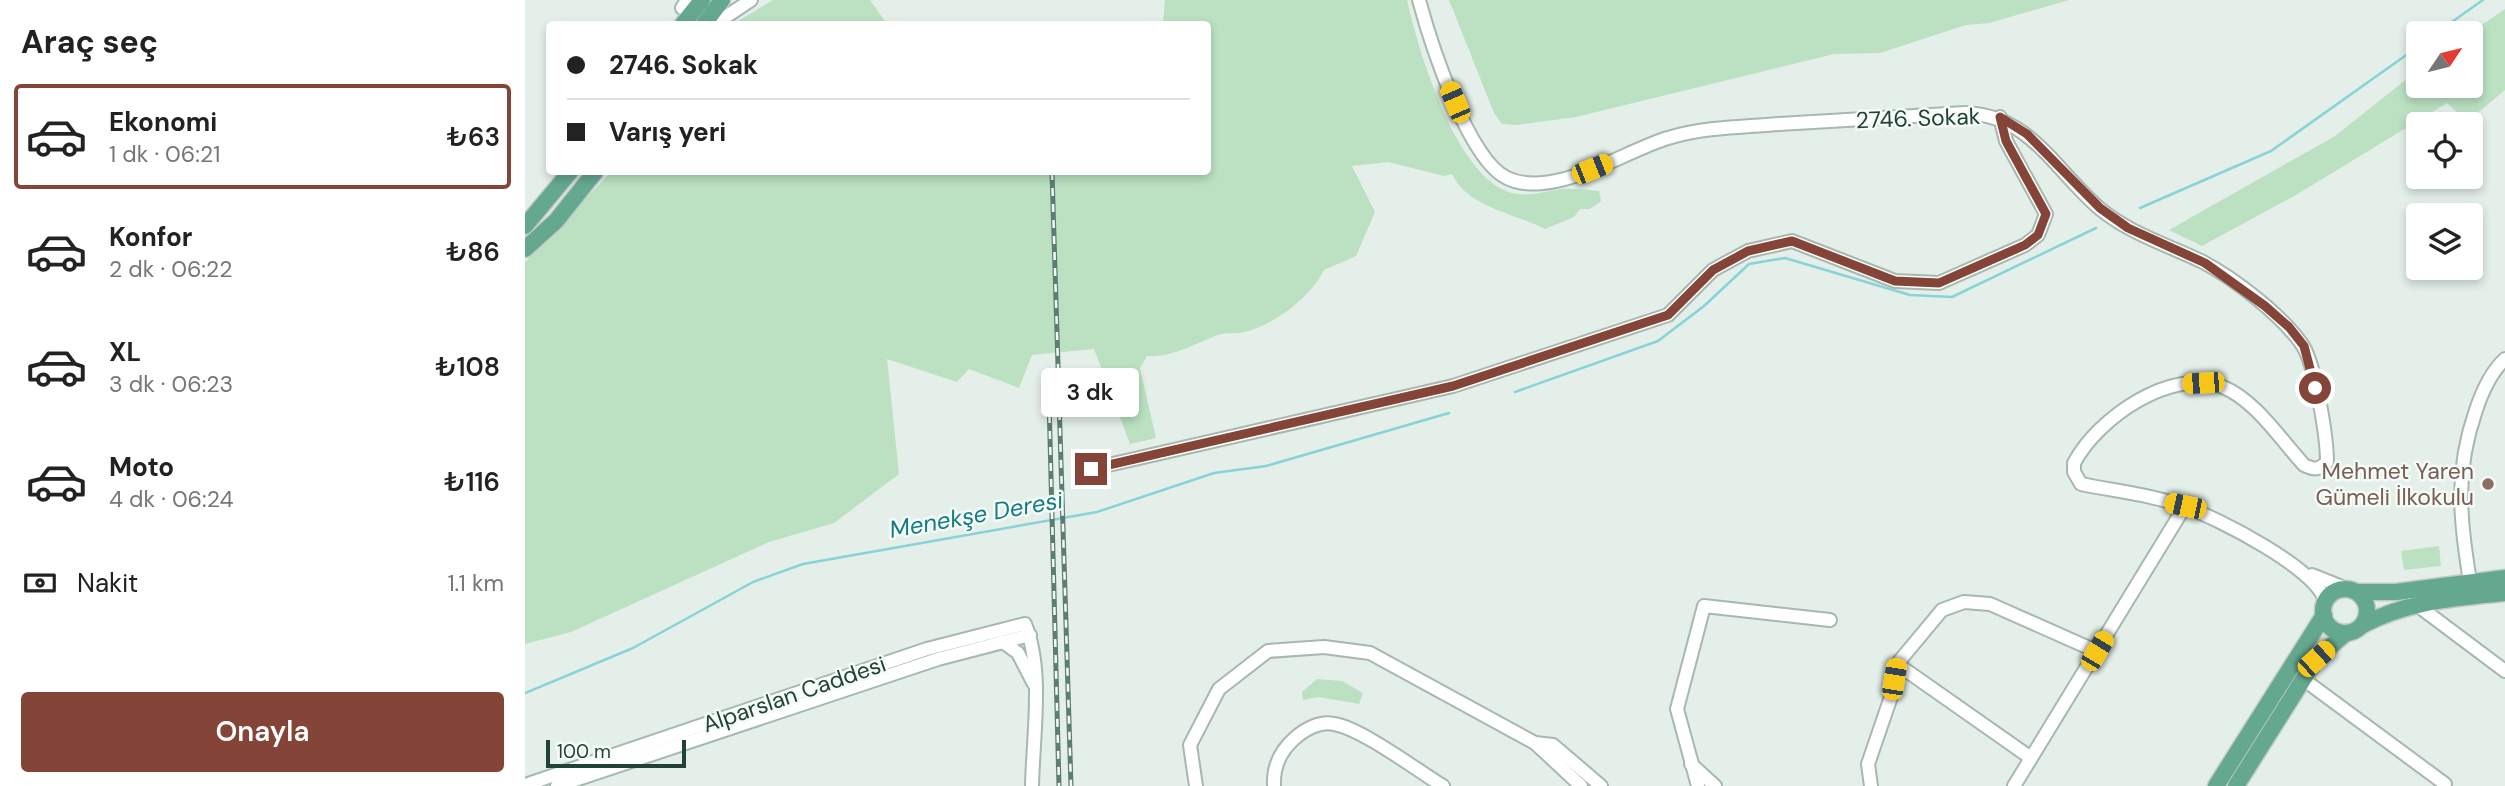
<!DOCTYPE html>
<html lang="tr">
<head>
<meta charset="utf-8">
<style>
  body { margin:0; font-family:"DM Sans",sans-serif; background:#f2f2f2; color:#222; height:100vh; display:flex; flex-direction:column; font-size:26px; white-space:nowrap }
  * { box-sizing:border-box; margin:0 }
  p { font-size:23px; color:#767676 }
  .icon { flex:none; width:38px; height:38px; fill:none; stroke:currentColor; stroke-width:2; stroke-linecap:round; stroke-linejoin:round }
  .map { position:relative; flex:1; overflow:hidden }
  .side { display:flex; flex-direction:column; background:#fff; width:525px }
  .side>* { flex:none }
  .guide { position:absolute; left:21px; top:21px; width:665px; height:154px; border-radius:7px; box-shadow:0 4px 10px #0003; display:grid; align-content:center; height:154px; padding:0 21px; background:#fff }
  .needle { width:46px; rotate:55deg }
  .tools { position:absolute; left:1881px; top:21px; display:grid; gap:14px }
  .tools a { display:grid; place-items:center; width:77px; height:77px; border-radius:7px; background:#fff; box-shadow:0 4px 10px #0003; font-size:35px }
  .scale { position:absolute; left:21px; bottom:18px; width:140px; box-sizing:border-box; padding-left:7px; border:4px solid #214236; border-top:0; font-size:19px; line-height:24px; white-space:nowrap; color:#214236; -webkit-text-stroke:5px #f5fbf7; paint-order:stroke }
  .end { position:absolute; width:32px; height:32px; margin:-16px; border:9px solid #854438; background:#fff; box-shadow:0 0 0 4px #fff }
  .from { border-radius:50% }
  .bubble { position:absolute; height:49px; border-radius:7px; background:#fff; box-shadow:0 4px 10px #0003; font-size:23px; font-weight:600; line-height:49px; text-align:center }
  .car { position:absolute; width:21px; height:42px; margin:-21px -10px; border-radius:9px; box-shadow:0 0 5px 2px #0007; background:linear-gradient(#f5c518 24%,#345 0 40%,#f5c518 0 76%,#345 0 86%,#f5c518 0) }
  .guide b { display:flex; align-items:center; gap:24px; height:66px; font-size:26px }
  .guide b+b { border-top:2px solid #e0e0e0 }
  .guide i { width:18px; height:18px; background:#222 }
  ul { padding:0; list-style:none }
  li { display:flex; align-items:center; gap:21px; height:105px; margin:0 14px 10px; padding:0 7px; border:4px solid transparent; border-radius:7px }
  li div { flex:1 }
  li b { display:block; font-size:26px }
  li em { font-style:normal; font-weight:600 }
  li.on { border-color:#854438 }
  li>.icon { width:63px; height:63px; stroke-width:1.5 }
  h2 { padding:0 21px; font-size:32px; line-height:84px }
  .pay { display:flex; align-items:center; gap:18px; height:77px; padding:0 21px; font-size:26px }
  .pay p { margin-inline-start:auto }
  .action { display:flex; gap:14px; margin-top:auto; padding:14px 21px }
  .action a { flex:1; height:80px; border-radius:7px; background:#854438; color:#fff; font-size:28px; font-weight:600; line-height:80px; text-align:center }
  main { display:flex; flex:1; min-height:0 }
  .map>svg:first-child { display:block }
  .green { fill:#bbe1c2 }
  .lines { fill:none; stroke-linecap:round; stroke-linejoin:round }
  .stream { stroke:#88d3d8; stroke-width:2.5 }
  .minor-casing { stroke:#a6b8b0; stroke-width:16 }
  .major-casing { stroke:#c1cac7; stroke-width:19 }
  .minor { stroke:#fff; stroke-width:12 }
  .major { stroke:#65a890; stroke-width:16 }
  .rail-casing { stroke:#5c7e71; stroke-width:5 }
  .rail { stroke:#f5fbf7; stroke-width:2.5; stroke-dasharray:8; stroke-linecap:butt }
  .route { stroke:#854438; stroke-width:9 }
  .education-dot { fill:#8d6e63; stroke:#f5fbf7; stroke-width:2.5 }
  .labels { text-anchor:middle; stroke-width:5; stroke-linejoin:round; paint-order:stroke }
  .street-label { font-size:23px; fill:#214236; stroke:#f5fbf7 }
  .education-label { font-size:23px; fill:#785e54; stroke:#f5fbf7; text-anchor:end }
  .water-label { font-size:24px; font-style:italic; fill:#157c84; stroke:#f5fbf7 }
</style>
</head>
<body>
<main>
<section class="side">
<h2>Araç seç</h2>
<ul>
<li class="on"><svg class="icon" aria-label="car" viewBox="0 0 24 24"><path d="M5 17H2v-5l4-1 3-4h7l3 4 3 1v5h-3M9 17h6M6 11h13"/><circle cx="7" cy="17" r="2"/><circle cx="17" cy="17" r="2"/></svg><div><b>Ekonomi</b><p>1 dk · 06:21</p></div><em>₺63</em></li>
<li><svg class="icon" aria-label="car" viewBox="0 0 24 24"><path d="M5 17H2v-5l4-1 3-4h7l3 4 3 1v5h-3M9 17h6M6 11h13"/><circle cx="7" cy="17" r="2"/><circle cx="17" cy="17" r="2"/></svg><div><b>Konfor</b><p>2 dk · 06:22</p></div><em>₺86</em></li>
<li><svg class="icon" aria-label="car" viewBox="0 0 24 24"><path d="M5 17H2v-5l4-1 3-4h7l3 4 3 1v5h-3M9 17h6M6 11h13"/><circle cx="7" cy="17" r="2"/><circle cx="17" cy="17" r="2"/></svg><div><b>XL</b><p>3 dk · 06:23</p></div><em>₺108</em></li>
<li><svg class="icon" aria-label="car" viewBox="0 0 24 24"><path d="M5 17H2v-5l4-1 3-4h7l3 4 3 1v5h-3M9 17h6M6 11h13"/><circle cx="7" cy="17" r="2"/><circle cx="17" cy="17" r="2"/></svg><div><b>Moto</b><p>4 dk · 06:24</p></div><em>₺116</em></li>
</ul>
<div class="pay"><svg class="icon" aria-label="cash" viewBox="0 0 24 24"><path d="M3 7h18v10H3z"/><circle cx="12" cy="12" r="2"/></svg>Nakit<p>1.1 km</p></div>
<div class="action"><a>Onayla</a></div>
</section>
<div class="map">
<svg width="1980" height="786" viewBox="0 0 1980 786">
  <rect width="100%" height="100%" fill="#e4efe9"/>
  <!-- green -->
  <g class="green">
    <polygon points="248,0 345,0 362,24 208,24"/>
    <path d="M 640,0 L 882,0 C 893,49 933,188 993,194 C 1007,196 1023,191 1036,189 C 1049,188 1062,190 1074,191 L 1076,201 L 1065,209 L 1055,209 L 1049,217 L 1020,229 C 989,213 942,207 927,174 L 919,176 L 863,162 L 827,166 L 850,212 L 831,256 L 799,270 C 786,297 749,325 720,332 C 712,334 702,332 693,335 C 671,343 647,358 622,356 L 615,368 L 631,438 L 605,444 L 569,349 L 507,355 L 494,388 L 444,369 L 432,382 L 362,359 L 374,474 L 309,523 L 244,542 L 46,632 L 0,644 L 0,262 L 86,172 L 682,172 L 682,24 L 638,24 Z"/>
    <polygon points="924,0 1544,0 1464,23 1441,25 1355,53 1309,54 1051,117 992,125 977,124 969,113"/>
    <polygon points="1980,9 1980,90 1942,122 1922,103 1771,195 1677,246 1644,230 1810,136 1893,70 1894,86 1946,86 1945,33"/>
    <polygon points="1914,546 1916,566 1879,570 1876,551"/>
    <polygon points="792,679 817,681 838,693 834,704 794,697 778,700 777,692"/>
  </g>
  <g class="lines">
    <!-- stream -->
    <g class="stream">
      <polyline points="1911,33 1958,0"/>
      <polyline points="1615,208 1746,151 1894,46"/>
      <polyline points="990,392 1133,341 1179,306 1224,264 1260,258 1385,295 1427,297 1571,228"/>
      <polyline points="0,693 108,648 228,582 278,564 572,512 689,473 741,466 924,413"/>
    </g>
    <defs>
      <g id="minor">
        <path d="M 894,0 C 905,41 943,160 982,178 C 1028,200 1099,151 1143,138 C 1179,127 1217,127 1254,124 C 1316,120 1378,117 1440,113 C 1505,115 1529,169 1574,208 C 1605,234 1643,245 1678,262 C 1710,279 1755,314 1776,343 C 1790,361 1802,438 1802,462 C 1794,470 1789,470 1779,465 C 1756,440 1730,400 1698,387 C 1646,367 1573,418 1549,463 L 1549,472 L 1556,484 C 1590,491 1628,495 1661,507 C 1692,518 1795,570 1800,602"/>
        <polyline points="157,8 162,0"/>
        <polyline points="190,24 226,0"/>
        <polyline points="566,469 928,386 1143,315 1188,270 1223,251 1267,241 1370,281 1414,283 1500,245 1513,235 1521,214 1481,141 1475,117"/>
        <polyline points="1787,575 1822,589"/>
        <path d="M 1946,589 C 1936,522 1928,476 1951,410 C 1957,392 1966,372 1980,359"/>
        <polyline points="1888,602 1980,671"/>
        <polyline points="478,642 493,653 509,684"/>
        <polyline points="1372,664 1506,758"/>
        <polyline points="1778,679 1920,784 1918,786"/>
        <polyline points="1010,743 1028,745 1076,786"/>
        <polyline points="1166,764 1190,786"/>
        <path d="M 0,785 L 402,649 L 500,624 C 519,670 508,735 507,786"/>
        <polyline points="32,786 413,659 505,635"/>
        <polyline points="671,786 665,745 694,689 743,651 799,647 845,653 1010,743 1056,786"/>
        <path d="M 749,786 C 748,766 755,751 770,738 C 780,729 795,721 809,724 C 836,728 893,771 918,786"/>
        <polyline points="1173,786 1152,709 1179,606 1305,620"/>
        <polyline points="1346,786 1343,764 1367,694 1372,664 1417,610 1439,602 1465,604 1571,651"/>
        <polyline points="1489,786 1660,506"/>
      </g>
      <g id="major">
        <polyline points="158,24 177,0"/>
        <polyline points="179,24 197,0"/>
        <polyline points="0,226 45,172"/>
        <polyline points="0,249 31,221 70,172"/>
        <circle cx="1820" cy="611" r="22"/>
        <polyline points="1832,592 1871,592 1980,578"/>
        <path d="M 1838,625 C 1882,601 1932,598 1980,593"/>
        <polyline points="1691,786 1799,615"/>
        <polyline points="1711,786 1791,659 1821,633"/>
      </g>
    </defs>
    <!-- minor casing -->
    <use href="#minor" class="minor-casing"/>
    <!-- major casing -->
    <use href="#major" class="major-casing"/>
    <!-- minor -->
    <use href="#minor" class="minor"/>
    <!-- major -->
    <use href="#major" class="major"/>
    <defs>
      <g id="rail">
        <polyline points="527,172 546,786"/>
        <polyline points="524,399 534,786"/>
      </g>
    </defs>
    <!-- rail casing -->
    <use href="#rail" class="rail-casing"/>
    <!-- rail -->
    <use href="#rail" class="rail"/>
  </g>
  <g class="lines">
    <!-- route -->
    <polyline class="route" points="566,469 928,386 1143,315 1188,270 1223,251 1267,241 1370,281 1414,283 1500,245 1513,235 1521,214 1481,141 1475,117 1502,134 1575,208 1603,228 1680,263 1740,306 1764,327 1779,346 1790,388"/>
  </g>
  <!-- markers -->
  <circle class="education-dot" cx="1963" cy="484" r="7"/>
  <g class="labels">
    <!-- street labels -->
    <g class="street-label">
      <text transform="translate(1393 118) rotate(-2)" y="8">2746. Sokak</text>
      <text transform="translate(269 694) rotate(-19)" y="8">Alparslan Caddesi</text>
    </g>
    <!-- education labels -->
    <g class="education-label">
      <text x="1949" y="479">Mehmet Yaren<tspan x="1949" dy="26">Gümeli İlkokulu</tspan></text>
    </g>
    <!-- water labels -->
    <g class="water-label">
      <text transform="translate(451 515) rotate(-10)" y="8">Menekşe Deresi</text>
    </g>
  </g>
</svg>
<div class="tools">
<a><svg class="needle" viewBox="-14 -14 28 28"><path d="M0-13l5 13h-10z" fill="#e53935"/><path d="M0 13l5-13h-10z" fill="#767676"/></svg></a>
<a><svg class="icon" aria-label="locate" viewBox="0 0 24 24"><circle cx="12" cy="12" r="6"/><path d="M12 2v4M12 18v4M2 12h4M18 12h4"/></svg></a>
<a><svg class="icon" aria-label="layers" viewBox="0 0 24 24"><path d="M12 4l9 5-9 5-9-5zM3 14l9 5 9-5"/></svg></a>
</div>
<div class="scale">100 m</div>
<i class="end from" style="left:1790px;top:388px"></i>
<i class="end" style="left:566px;top:469px"></i>
<div class="bubble" style="left:516px;top:368px;width:98px">3 dk</div>
<i class="car" style="left:930px;top:102px;rotate:337deg"></i>
<i class="car" style="left:1067px;top:169px;rotate:68deg"></i>
<i class="car" style="left:1678px;top:383px;rotate:267deg"></i>
<i class="car" style="left:1660px;top:506px;rotate:282deg"></i>
<i class="car" style="left:1572px;top:651px;rotate:31deg"></i>
<i class="car" style="left:1791px;top:659px;rotate:48deg"></i>
<i class="car" style="left:1369px;top:679px;rotate:9deg"></i>
<div class="guide">
<b><i class="from"></i>2746. Sokak</b>
<b><i></i>Varış yeri</b>
</div>
</div>
</main>
</body>
</html>
